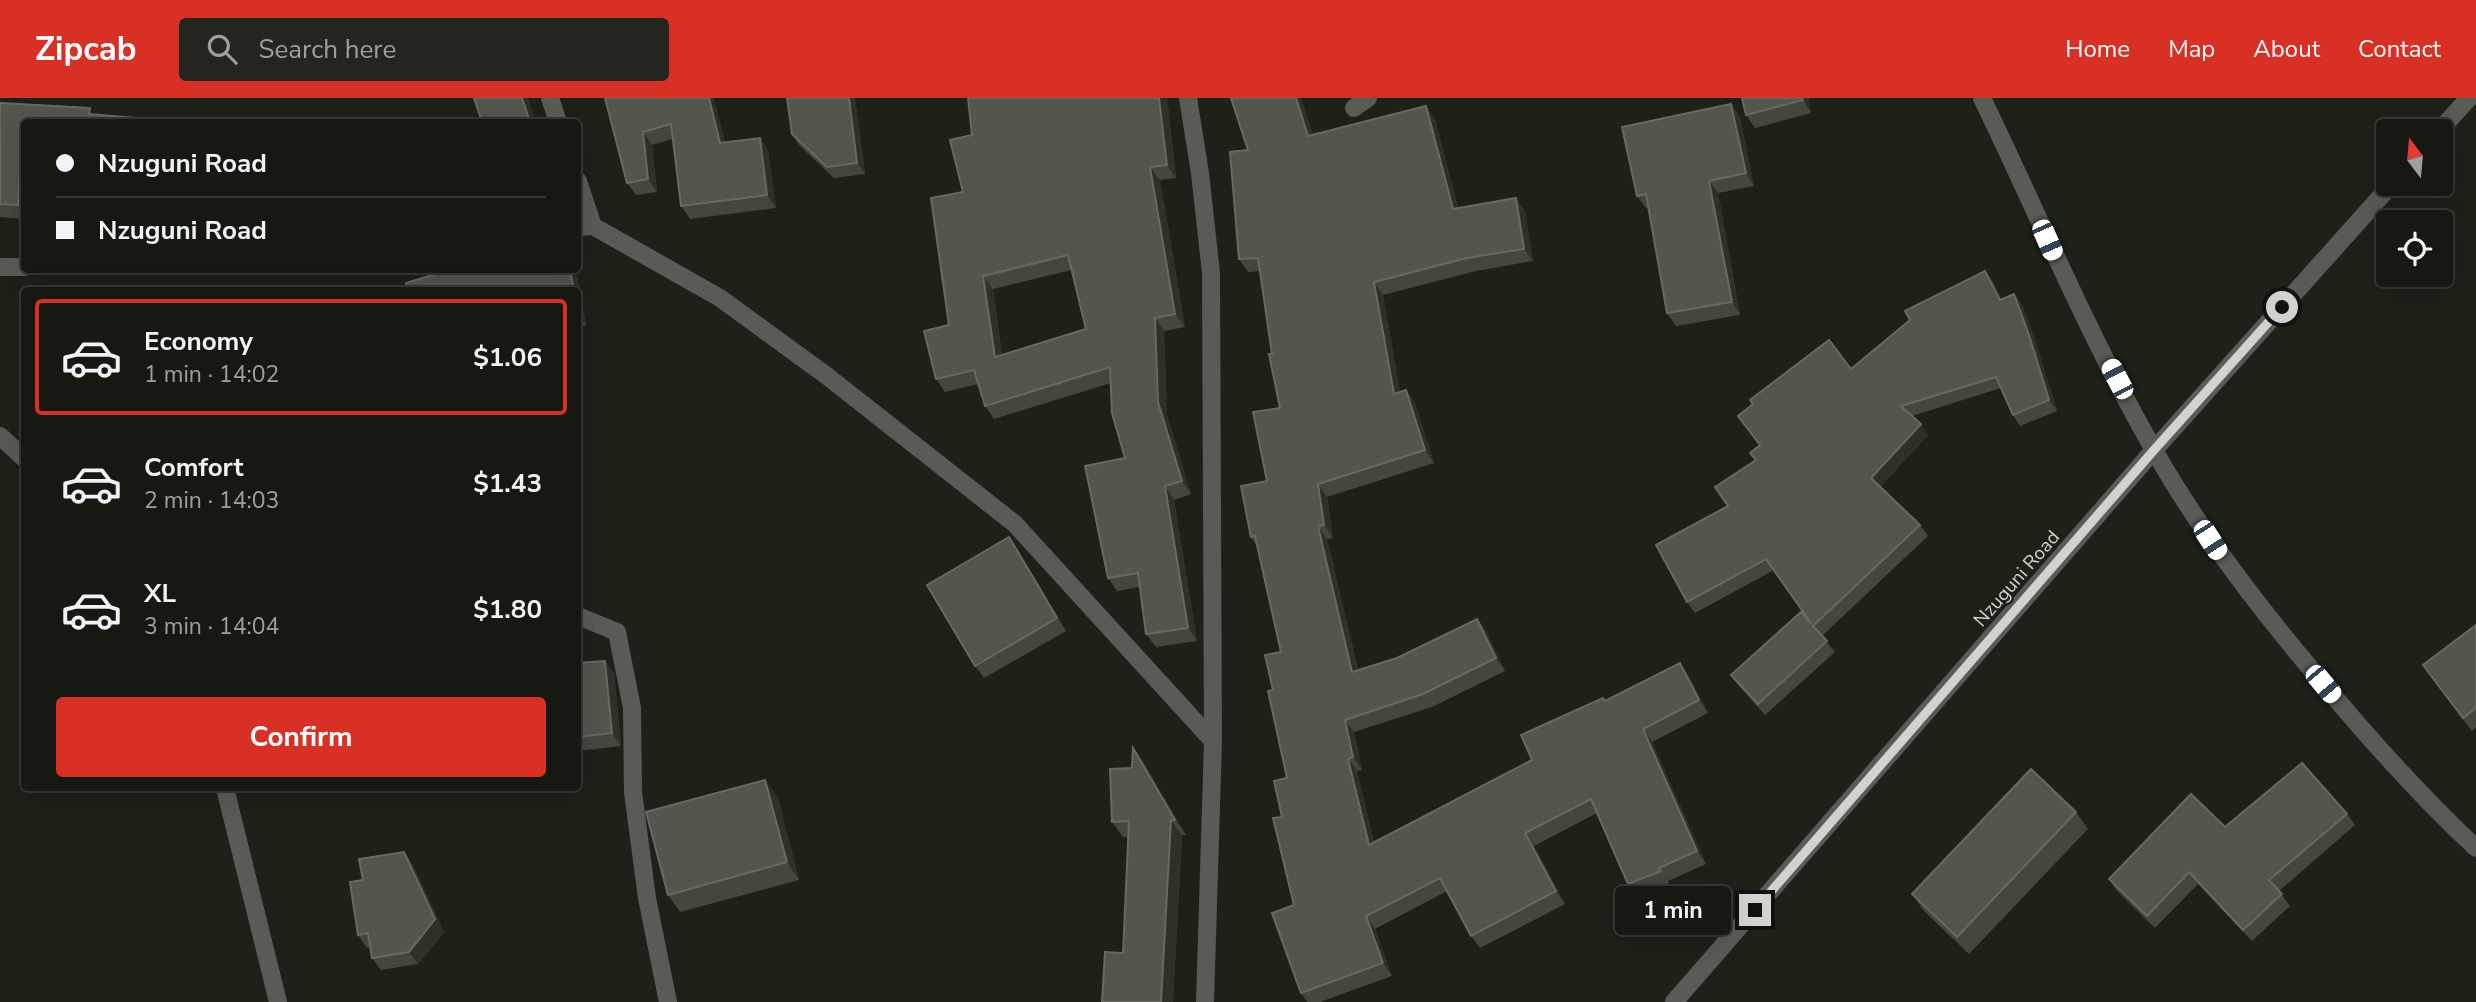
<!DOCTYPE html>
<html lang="en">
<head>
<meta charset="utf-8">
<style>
  body { margin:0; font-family:"Nunito Sans",sans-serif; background:#232620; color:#f1f3f6; height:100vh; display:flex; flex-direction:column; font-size:26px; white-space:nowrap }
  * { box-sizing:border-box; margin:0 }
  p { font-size:23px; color:#9ea09f }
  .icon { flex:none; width:38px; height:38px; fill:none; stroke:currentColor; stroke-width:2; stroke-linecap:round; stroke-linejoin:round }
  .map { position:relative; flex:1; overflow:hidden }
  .panel { position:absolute; left:21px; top:189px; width:560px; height:504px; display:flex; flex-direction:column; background:#161912; border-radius:7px; box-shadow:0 7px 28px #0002,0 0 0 2px #353832 }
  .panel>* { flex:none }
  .guide { position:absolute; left:21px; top:21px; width:560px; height:154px; border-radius:7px; box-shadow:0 7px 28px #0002,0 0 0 2px #353832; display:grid; align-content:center; height:154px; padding:0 35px; background:#161912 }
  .needle { width:46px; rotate:344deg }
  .tools { position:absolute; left:2376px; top:21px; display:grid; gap:14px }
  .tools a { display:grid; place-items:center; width:77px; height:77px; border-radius:7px; background:#161912; box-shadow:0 7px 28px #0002,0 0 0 2px #353832; font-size:35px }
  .end { position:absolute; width:32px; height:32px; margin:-16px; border:9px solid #d1d4ce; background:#111; box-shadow:0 0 0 4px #111 }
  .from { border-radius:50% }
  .bubble { position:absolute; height:49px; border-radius:7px; background:#161912; box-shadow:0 7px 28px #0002,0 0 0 2px #353832; font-size:23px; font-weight:700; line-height:49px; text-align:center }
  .car { position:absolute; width:21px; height:42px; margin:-21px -10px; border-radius:9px; box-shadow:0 0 5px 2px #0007; background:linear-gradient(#fff 24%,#345 0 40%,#fff 0 76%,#345 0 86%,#fff 0) }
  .guide b { display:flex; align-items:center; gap:24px; height:66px; font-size:26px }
  .guide b+b { border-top:2px solid #353832 }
  .guide i { width:18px; height:18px; background:#f1f3f6 }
  ul { padding:12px 0 0; list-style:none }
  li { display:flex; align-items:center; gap:21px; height:116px; margin:0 14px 10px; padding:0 21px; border:4px solid transparent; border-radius:7px }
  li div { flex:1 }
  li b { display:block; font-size:26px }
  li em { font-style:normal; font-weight:700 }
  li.active { border-color:#d93025 }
  li>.icon { width:63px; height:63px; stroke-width:1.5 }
  .action { display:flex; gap:14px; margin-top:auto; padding:14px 35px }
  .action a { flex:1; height:80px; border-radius:7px; background:#d93025; color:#fff; font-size:28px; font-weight:700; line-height:80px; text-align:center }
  header { display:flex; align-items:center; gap:42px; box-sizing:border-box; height:98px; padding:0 35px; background:#d93025; color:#fff }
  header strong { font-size:33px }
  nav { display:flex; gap:38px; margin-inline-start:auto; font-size:24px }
  .search { width:490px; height:63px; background:#232620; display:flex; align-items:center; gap:18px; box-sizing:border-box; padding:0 24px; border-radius:7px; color:#9ea09f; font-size:26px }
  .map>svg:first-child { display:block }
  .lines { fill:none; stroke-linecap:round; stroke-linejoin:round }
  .minor { stroke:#595b57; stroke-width:18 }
  .wall { fill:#43473e; fill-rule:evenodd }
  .shaded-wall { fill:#2d3128 }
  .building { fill:#52564d; stroke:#666a62; stroke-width:2; fill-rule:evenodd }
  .route { stroke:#d1d4ce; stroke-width:9 }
  .labels { text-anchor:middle; stroke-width:5; stroke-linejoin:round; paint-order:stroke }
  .street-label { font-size:19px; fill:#d1d4ce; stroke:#1d2118 }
</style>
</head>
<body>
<header>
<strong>Zipcab</strong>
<div class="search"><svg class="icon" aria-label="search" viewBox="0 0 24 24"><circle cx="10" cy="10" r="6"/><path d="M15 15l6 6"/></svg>Search here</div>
<nav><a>Home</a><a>Map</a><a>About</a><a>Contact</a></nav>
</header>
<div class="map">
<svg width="2476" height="904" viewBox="0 0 2476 904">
  <rect width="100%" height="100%" fill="#1d2118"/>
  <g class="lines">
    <!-- minor -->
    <g class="minor">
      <polyline points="550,0 558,24"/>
      <polyline points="1188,0 1200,75 1211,175 1213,643 1205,904"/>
      <path d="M 1982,0 C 2039,118 2089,239 2154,352 C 2198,430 2253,502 2311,571 C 2363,634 2416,694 2476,750"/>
      <polyline points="1354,10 1368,0"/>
      <polyline points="2439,33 2469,0"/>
      <polyline points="578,83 593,128"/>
      <polyline points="578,129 593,128 720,200 827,278 1015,426 1213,643"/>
      <polyline points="0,169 24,169"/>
      <polyline points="0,338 24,360"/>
      <polyline points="578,518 617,534 632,610 633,694 647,800 668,904"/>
      <polyline points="225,690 278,904"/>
      <polyline points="1674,904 2154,352 2392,86"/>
    </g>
  </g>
  <!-- wall -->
  <g class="wall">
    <polygon points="605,0 726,44 760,40 768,53 776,110 690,121 681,108 673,41 652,47 657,94 636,97 627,85"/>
    <polygon points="855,0 865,76 834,80 799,47 792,36"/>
    <path d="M 968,0 L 1167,0 L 1176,80 L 1160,82 L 1185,229 L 1164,233 L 1167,317 L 1191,396 L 1174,402 L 1197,543 L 1156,549 L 1146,536 L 1140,489 L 1117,493 L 1108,480 L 1125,360 L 1111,285 L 994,321 L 985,308 L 978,286 L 945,294 L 936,281 L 949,227 L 963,94 L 972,37 ZM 1071,172 L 1086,231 L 1002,257 L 993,191 Z"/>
    <polygon points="1231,0 1301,0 1313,37 1435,21 1458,110 1525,113 1533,163 1476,173 1383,197 1400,294 1406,292 1415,305 1434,365 1327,399 1333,440 1327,441 1358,572 1397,560 1477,521 1486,533 1505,573 1432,609 1354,634 1362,672 1357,673 1374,745 1532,662 1603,600 1605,603 1680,565 1689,578 1708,615 1652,644 1706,766 1668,783 1669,785 1637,799 1628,786 1597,715 1534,748 1565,806 1480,850 1471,838 1447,793 1375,831 1392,878 1320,904 1307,904 1301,895 1294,807 1282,719 1287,680 1273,592 1281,554 1258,450 1251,439 1267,383 1280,310 1260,173 1248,174 1239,161 1248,52"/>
    <polygon points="1742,0 1812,0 1808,1 1811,15 1755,30 1746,17"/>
    <polygon points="0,5 24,24 24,121 0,119"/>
    <polygon points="1731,6 1740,19 1754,88 1718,95 1740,217 1676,228 1667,215 1648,110 1646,110 1637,98"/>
    <polygon points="449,172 576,172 586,227 578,229 578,192 407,190"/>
    <polygon points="1985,173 1993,184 2001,201 2014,196 2022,207 2037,248 2057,313 2020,328 2013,317 2001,290 1912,318 1928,337 1880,389 1920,427 1928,438 1822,538 1835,554 1765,617 1739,588 1731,577 1811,525 1774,472 1695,515 1687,504 1728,408 1755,362 1750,355 1759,347 1738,318 1851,271"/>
    <polygon points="1018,452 1066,533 984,580 975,568"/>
    <polygon points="2476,527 2476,629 2472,633 2432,580"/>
    <polygon points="578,565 614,575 621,648 578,653"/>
    <polygon points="1133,650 1144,665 1186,737 1182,737 1173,904 1102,904 1123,855 1129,739 1123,739 1112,724 1132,670"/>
    <polygon points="765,682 778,700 799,782 680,814 668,797"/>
    <polygon points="2076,714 2088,731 1969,856 1924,813 1912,796"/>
    <polygon points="2347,716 2355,727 2279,793 2290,808 2252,843 2198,786 2155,830 2117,793 2109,781 2225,729"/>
    <polygon points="413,767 444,834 418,866 381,872 372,860 371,849 367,850 358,837 363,782"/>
  </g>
  <!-- shaded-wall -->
  <g class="shaded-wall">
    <polygon points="522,0 528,0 536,24 530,24"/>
    <polygon points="709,0 714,0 729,58 720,45"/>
    <polygon points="849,0 855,0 865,76 857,65"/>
    <polygon points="1159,0 1167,0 1176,80 1167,67"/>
    <polygon points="1296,0 1301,0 1317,51 1308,38"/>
    <polygon points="1802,0 1807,0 1808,1 1811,15"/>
    <polygon points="1731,6 1740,19 1754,88 1746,75"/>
    <polygon points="1426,8 1435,21 1462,123 1453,111"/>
    <polygon points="643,34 652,47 657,94 648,81"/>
    <polygon points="760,40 768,53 776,110 767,97"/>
    <polygon points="21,48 24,53 24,117 18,107"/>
    <polygon points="1150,69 1160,82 1185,229 1175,216"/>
    <polygon points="1709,83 1718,95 1740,217 1732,204"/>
    <polygon points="1516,100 1525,113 1533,163 1524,151"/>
    <polygon points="570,172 576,172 586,227 578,215 578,192 574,192"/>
    <polygon points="1985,173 1993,184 2007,213 2000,202"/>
    <polygon points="983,178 993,191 1004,272 995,259"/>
    <polygon points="1374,184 1383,197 1403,309 1394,296"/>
    <polygon points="2014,196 2022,207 2037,248 2057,313 2049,302"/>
    <polygon points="1155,220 1164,233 1167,317 1191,396 1182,383 1158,304"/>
    <polygon points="1406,292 1415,305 1434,365 1425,352"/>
    <polygon points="1921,326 1928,337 1878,391 1871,380"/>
    <polygon points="1318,386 1327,399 1333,440 1324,427"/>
    <polygon points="1165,388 1174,402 1197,543 1188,530"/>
    <polygon points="1318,428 1327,441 1361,587 1352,574"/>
    <polygon points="1009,439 1018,452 1066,533 1057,520"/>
    <polygon points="1477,521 1486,533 1505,573 1496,560"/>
    <polygon points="605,563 614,575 621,648 612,635"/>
    <polygon points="1680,565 1689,578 1708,615 1699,602"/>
    <polygon points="1345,622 1354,634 1362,672 1353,659"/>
    <polygon points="1643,631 1652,644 1706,766 1697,753"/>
    <polygon points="1133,650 1144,665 1186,737 1175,722"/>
    <polygon points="1348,661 1357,673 1378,760 1369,747"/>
    <polygon points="765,682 778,700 799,782 787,764"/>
    <polygon points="1171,722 1182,737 1173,904 1161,904"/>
    <polygon points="1525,735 1534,748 1565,806 1556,793"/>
    <polygon points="404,754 413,767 444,834 418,866 409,854"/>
    <polygon points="1366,818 1375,831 1392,878 1383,865"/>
  </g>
  <!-- building -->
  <g class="building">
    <polygon points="474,0 522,0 530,24 482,24"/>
    <polygon points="605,0 709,0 720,45 760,40 767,97 681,108 671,26 643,34 648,81 627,85"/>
    <polygon points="787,0 849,0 857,65 827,69 792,36"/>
    <path d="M 968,0 L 1159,0 L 1167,67 L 1150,69 L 1175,216 L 1155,220 L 1158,304 L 1182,383 L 1165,388 L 1188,530 L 1146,536 L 1138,475 L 1108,480 L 1085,368 L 1125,360 L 1112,315 L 1110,269 L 985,308 L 974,272 L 936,281 L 924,233 L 949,227 L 931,100 L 963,94 L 950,42 L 972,37 ZM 1068,157 L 1086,231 L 995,259 L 983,178 Z"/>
    <polygon points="1231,0 1296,0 1308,38 1426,8 1453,111 1516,100 1524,151 1467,160 1374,184 1394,296 1406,292 1425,352 1318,386 1324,427 1318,428 1352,574 1397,560 1477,521 1496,560 1423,596 1345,622 1353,659 1348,661 1369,747 1532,662 1521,637 1603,600 1605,603 1680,565 1699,602 1643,631 1697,753 1659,770 1661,773 1628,786 1591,701 1525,735 1556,793 1471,838 1440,780 1366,818 1383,865 1301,895 1272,815 1294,807 1273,720 1282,719 1274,683 1287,680 1268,593 1273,592 1265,557 1281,554 1255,438 1251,439 1241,388 1267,383 1253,314 1280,310 1269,256 1272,256 1258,160 1239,161 1230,54 1248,52"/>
    <polygon points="1742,0 1802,0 1803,2 1746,17"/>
    <polygon points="0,5 90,10 89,16 184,24 24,24 24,49 21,48 18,107 0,106"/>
    <polygon points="1731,6 1746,75 1709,83 1732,204 1667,215 1646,96 1637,98 1622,29"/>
    <polygon points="449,172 570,172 574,192 400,192 407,190 406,185"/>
    <polygon points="1985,173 2000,202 2014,196 2029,237 2049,302 2013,317 1996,279 1901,308 1921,326 1871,380 1920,427 1813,528 1827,543 1758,606 1731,577 1801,514 1811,525 1766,461 1687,504 1656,447 1728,408 1715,389 1756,362 1750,355 1760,347 1738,318 1753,306 1750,302 1829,242 1851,271 1910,222 1905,213"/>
    <polygon points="1009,439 1057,520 975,568 927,487"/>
    <polygon points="2476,527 2476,610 2463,620 2423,567"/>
    <polygon points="605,563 612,635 578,639 578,565"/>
    <polygon points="1133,650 1175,722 1171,722 1161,904 1102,904 1105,854 1123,855 1129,723 1112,724 1110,671 1132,670"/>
    <polygon points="2302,665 2347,716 2269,782 2282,796 2243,832 2189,774 2147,818 2109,781 2191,696 2225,729"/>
    <polygon points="2031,671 2076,714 1957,839 1912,796"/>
    <polygon points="765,682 787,764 668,797 646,714"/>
    <polygon points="404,754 435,821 409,854 372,860 368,835 358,837 350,784 363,782 359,761"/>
  </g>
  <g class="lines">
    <!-- route -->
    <polyline class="route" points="1755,812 2154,352 2282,209"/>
  </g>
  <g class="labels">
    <!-- street labels -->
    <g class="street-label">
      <text transform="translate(2016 480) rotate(-49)" y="7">Nzuguni Road</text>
    </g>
  </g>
</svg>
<div class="tools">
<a><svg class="needle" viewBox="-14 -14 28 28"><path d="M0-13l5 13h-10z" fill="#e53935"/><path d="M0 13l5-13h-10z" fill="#9ea09f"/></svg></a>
<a><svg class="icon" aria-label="locate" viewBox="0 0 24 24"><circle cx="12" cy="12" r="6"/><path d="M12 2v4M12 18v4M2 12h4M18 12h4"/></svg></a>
</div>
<i class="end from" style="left:2282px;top:209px"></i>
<i class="end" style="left:1755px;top:812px"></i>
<div class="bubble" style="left:1615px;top:788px;width:116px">1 min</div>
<i class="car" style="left:2047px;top:142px;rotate:156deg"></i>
<i class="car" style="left:2117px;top:281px;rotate:332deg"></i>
<i class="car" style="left:2210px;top:442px;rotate:147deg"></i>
<i class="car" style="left:2323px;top:586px;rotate:140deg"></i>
<div class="guide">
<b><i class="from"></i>Nzuguni Road</b>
<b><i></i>Nzuguni Road</b>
</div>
<section class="panel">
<ul>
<li class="active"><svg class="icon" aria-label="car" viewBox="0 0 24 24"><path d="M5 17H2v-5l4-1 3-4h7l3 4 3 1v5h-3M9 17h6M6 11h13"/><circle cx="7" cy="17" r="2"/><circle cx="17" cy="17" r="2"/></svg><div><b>Economy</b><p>1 min · 14:02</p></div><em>$1.06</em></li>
<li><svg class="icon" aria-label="car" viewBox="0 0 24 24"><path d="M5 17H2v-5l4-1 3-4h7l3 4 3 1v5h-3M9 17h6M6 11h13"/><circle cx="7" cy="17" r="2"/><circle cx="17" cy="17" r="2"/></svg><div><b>Comfort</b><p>2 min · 14:03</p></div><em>$1.43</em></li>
<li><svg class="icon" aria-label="car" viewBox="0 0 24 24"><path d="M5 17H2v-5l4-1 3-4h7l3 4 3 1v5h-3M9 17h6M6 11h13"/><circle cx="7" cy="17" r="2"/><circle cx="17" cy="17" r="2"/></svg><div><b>XL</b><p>3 min · 14:04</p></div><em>$1.80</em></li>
</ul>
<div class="action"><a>Confirm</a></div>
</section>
</div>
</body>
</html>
